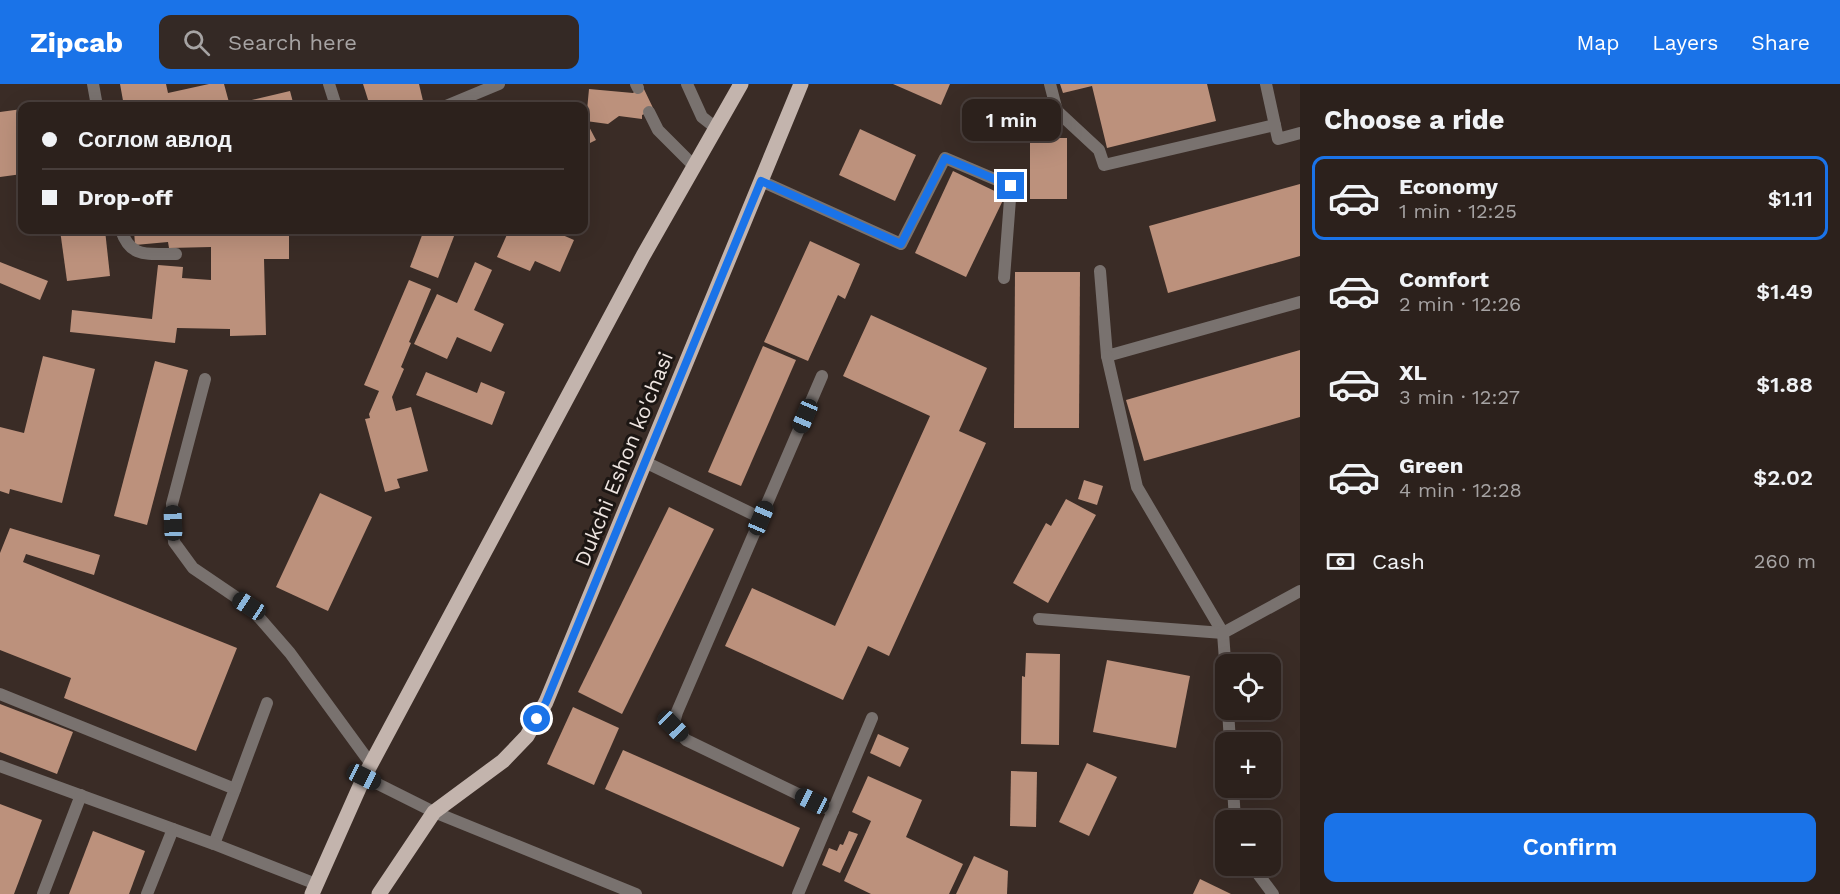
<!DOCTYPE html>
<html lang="en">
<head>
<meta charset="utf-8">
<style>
  body { margin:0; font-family:"Work Sans",sans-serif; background:#342925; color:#f1f3f6; height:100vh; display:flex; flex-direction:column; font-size:22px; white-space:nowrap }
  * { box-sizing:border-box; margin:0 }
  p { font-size:20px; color:#a6a3a3 }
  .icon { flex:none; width:33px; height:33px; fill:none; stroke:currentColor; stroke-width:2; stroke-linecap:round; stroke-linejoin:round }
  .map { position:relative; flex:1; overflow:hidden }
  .drawer { display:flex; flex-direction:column; background:#2c211c; width:540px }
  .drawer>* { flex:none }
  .guide { position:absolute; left:18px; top:18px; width:570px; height:132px; border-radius:12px; box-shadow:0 6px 24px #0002,0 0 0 2px #483e3b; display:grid; align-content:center; height:132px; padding:0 24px; background:#2c211c }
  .tools { position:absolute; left:1215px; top:570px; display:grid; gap:12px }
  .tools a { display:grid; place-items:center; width:66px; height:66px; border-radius:12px; background:#2c211c; box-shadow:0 6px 24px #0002,0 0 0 2px #483e3b; font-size:30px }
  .end { position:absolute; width:27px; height:27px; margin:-14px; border:8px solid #1a73e8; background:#fff; box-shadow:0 0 0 3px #fff }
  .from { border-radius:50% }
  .bubble { position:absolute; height:42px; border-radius:12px; background:#2c211c; box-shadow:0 6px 24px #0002,0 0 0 2px #483e3b; font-size:20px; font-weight:600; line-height:42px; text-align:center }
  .car { position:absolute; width:18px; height:36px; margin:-18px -9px; border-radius:8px; box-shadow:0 0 4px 2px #0007; background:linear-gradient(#222 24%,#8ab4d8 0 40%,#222 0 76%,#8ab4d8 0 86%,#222 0) }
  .guide b { display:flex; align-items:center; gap:21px; height:57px; font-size:22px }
  .guide b+b { border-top:2px solid #483e3b }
  .guide i { width:15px; height:15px; background:#f1f3f6 }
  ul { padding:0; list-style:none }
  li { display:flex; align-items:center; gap:18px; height:84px; margin:0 12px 9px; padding:0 12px; border:3px solid transparent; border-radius:12px }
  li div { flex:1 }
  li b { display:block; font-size:22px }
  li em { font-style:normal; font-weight:600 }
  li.on { border-color:#1a73e8 }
  li>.icon { width:54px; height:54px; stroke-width:1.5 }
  h2 { padding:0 24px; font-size:27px; line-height:72px }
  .pay { display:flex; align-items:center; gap:15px; height:66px; padding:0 24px; font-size:22px }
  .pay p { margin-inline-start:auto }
  .primary-button { display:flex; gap:12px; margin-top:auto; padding:12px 24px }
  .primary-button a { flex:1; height:69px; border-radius:12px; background:#1a73e8; color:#fff; font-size:24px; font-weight:600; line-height:69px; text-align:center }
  header { display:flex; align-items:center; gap:36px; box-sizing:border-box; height:84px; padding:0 30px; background:#1a73e8; color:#fff }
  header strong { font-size:28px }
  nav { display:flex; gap:33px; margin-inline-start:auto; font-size:21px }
  .search { width:420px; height:54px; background:#342925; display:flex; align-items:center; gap:15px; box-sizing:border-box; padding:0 21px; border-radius:12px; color:#a6a3a3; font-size:22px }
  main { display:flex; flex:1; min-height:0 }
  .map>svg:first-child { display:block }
  .building { fill:#bc917c }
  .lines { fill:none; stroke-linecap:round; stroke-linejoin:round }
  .service { stroke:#79726f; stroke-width:12 }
  .minor { stroke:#79726f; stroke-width:12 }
  .tertiary { stroke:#79726f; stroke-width:12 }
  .primary { stroke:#c3b4ad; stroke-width:15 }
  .route { stroke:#1a73e8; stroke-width:8 }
  .labels { text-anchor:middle; stroke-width:6; stroke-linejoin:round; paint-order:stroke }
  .street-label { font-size:21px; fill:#eee5e1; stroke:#1c1613 }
</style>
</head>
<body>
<header>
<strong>Zipcab</strong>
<div class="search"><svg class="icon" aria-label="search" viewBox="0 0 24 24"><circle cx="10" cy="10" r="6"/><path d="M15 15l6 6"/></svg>Search here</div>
<nav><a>Map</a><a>Layers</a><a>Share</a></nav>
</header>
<main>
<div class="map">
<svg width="1300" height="810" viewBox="0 0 1300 810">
  <rect width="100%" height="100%" fill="#3a2c26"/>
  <!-- building -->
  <g class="building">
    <polygon points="120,0 166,0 168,9 209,0 224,0 230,22 124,22"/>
    <polygon points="363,0 419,0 424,21 417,22 370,22"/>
    <polygon points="893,0 950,0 941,21"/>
    <polygon points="1060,0 1207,0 1216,37 1107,64 1092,2 1063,9"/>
    <polygon points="642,1 654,26 642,31 642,35 619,32 608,40 586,37 596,56 584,62 584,31 586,37 589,5 633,9"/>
    <polygon points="290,7 294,22 244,22 243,18"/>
    <polygon points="22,25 22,90 0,93 0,28"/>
    <polygon points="860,45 916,71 895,117 839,91"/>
    <rect x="1030" y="54" width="37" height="61"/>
    <polygon points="953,87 1005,112 966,193 915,169"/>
    <polygon points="1300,100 1300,172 1168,209 1149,142"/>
    <polygon points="60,146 105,146 110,192 67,197"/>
    <polygon points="134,146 289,146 289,175 264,175 266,251 230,252 230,245 177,244 175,259 70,248 72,226 152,235 158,181 183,183 182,194 211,196 211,163 169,164 168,158 135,161"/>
    <polygon points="424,146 456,147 438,194 410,183"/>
    <polygon points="509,146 551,146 574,156 560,188 535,177 530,187 497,173"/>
    <polygon points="810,157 860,180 845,215 838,211 808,277 764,258"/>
    <polygon points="0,178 48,197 40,216 0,199"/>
    <polygon points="475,178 492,186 474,226 504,240 491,268 457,253 447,275 414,260 437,210 457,219"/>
    <polygon points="1015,188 1080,188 1079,344 1014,344"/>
    <polygon points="409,196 431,205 409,258 411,259 401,283 404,285 392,313 396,327 411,323 428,387 397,395 400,404 385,408 365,335 370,334 369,330 379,307 364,301"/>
    <polygon points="871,231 987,284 959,347 986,359 889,572 868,562 843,616 725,562 752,504 835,542 930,332 843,292"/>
    <polygon points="763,262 796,276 741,402 708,388"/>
    <polygon points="1300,266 1300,333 1144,377 1126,316"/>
    <polygon points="43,272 95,285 62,419 10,405 9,410 0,407 0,343 24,349"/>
    <polygon points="155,277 188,286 147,441 114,432"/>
    <polygon points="426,288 477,309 481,298 505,308 492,341 416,311"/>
    <polygon points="1084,396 1103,402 1097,421 1078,415"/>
    <polygon points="320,409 372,433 328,527 276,503"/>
    <polygon points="1066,415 1096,431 1048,519 1013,499 1046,439 1051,442"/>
    <polygon points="669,423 714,445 622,630 578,608"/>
    <polygon points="10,444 100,471 94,491 26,470 23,478 237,564 196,667 64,614 71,594 0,566 0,469"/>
    <polygon points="1026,569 1060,570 1059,661 1021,660 1022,592 1025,593"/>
    <polygon points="1107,576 1190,592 1176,664 1093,648"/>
    <polygon points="0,620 73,648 57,690 0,668"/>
    <polygon points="573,623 619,644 594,701 547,680"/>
    <polygon points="878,650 909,664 900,683 870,669"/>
    <polygon points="623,666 800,744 783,783 605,705"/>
    <polygon points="1087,679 1117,693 1089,752 1059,738"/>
    <polygon points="1011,687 1037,688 1036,743 1010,742"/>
    <polygon points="868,692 922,716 906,753 963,780 949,810 871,810 844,797 871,737 852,728"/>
    <polygon points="0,720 42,736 14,810 0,810"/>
    <polygon points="93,747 145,767 129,810 69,810"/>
    <polygon points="849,747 858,750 840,789 822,781 829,764 837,767 840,760 843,761"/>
    <polygon points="974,772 1008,787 1007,810 956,810"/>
    <polygon points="1200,795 1231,810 1193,810"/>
  </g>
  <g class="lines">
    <!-- service -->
    <g class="service">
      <polyline points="93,0 97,22"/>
      <polyline points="329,0 336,22"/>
      <polyline points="636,0 638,4"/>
      <polyline points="1050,0 1057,27 1099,66 1104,81 1275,41"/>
      <polyline points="1266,0 1278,55 1300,49"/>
      <polyline points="446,22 499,0"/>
      <polyline points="649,28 658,46 694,82"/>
      <polyline points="761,97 901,160 945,74 1011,102 1004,194"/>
      <path d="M 121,146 C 131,176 149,169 176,170"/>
      <polyline points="1100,187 1107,272 1300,218"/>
      <polyline points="1107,272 1137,403 1223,549"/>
      <polyline points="205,295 172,420 174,458 193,484 249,522 290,569 371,680"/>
      <polyline points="1039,535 1223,549"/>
      <polyline points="1226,590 1223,549 1300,507"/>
      <polyline points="0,610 235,705 214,760"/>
      <polyline points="1228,626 1230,658"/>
      <polyline points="0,682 214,760 316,800"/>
      <polyline points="1233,704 1235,736"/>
      <polyline points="235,705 267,619"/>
      <polyline points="1252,782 1273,810"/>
      <polyline points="43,810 81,711"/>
      <polyline points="147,810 173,745"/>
    </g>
    <!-- minor -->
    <g class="minor">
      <polyline points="687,0 702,33 716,44"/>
      <polyline points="822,292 677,628 673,642 686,656 833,727"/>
      <polyline points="645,378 761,434"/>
      <polyline points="798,810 872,634"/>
    </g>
    <!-- tertiary -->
    <polyline class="tertiary" points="364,693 434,728 636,810"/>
    <!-- primary -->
    <g class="primary">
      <polyline points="312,810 364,693 643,172 741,0"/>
      <polyline points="379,810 434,728 503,677 527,652 546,618 801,0"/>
    </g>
  </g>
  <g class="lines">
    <!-- route -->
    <polyline class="route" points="537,635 546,618 761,97 901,160 945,74 1011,102"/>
  </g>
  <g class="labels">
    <!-- street labels -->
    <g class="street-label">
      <text transform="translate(624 375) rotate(-68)" y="7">Dukchi Eshon ko'chasi</text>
    </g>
  </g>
</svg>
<div class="tools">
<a><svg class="icon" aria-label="locate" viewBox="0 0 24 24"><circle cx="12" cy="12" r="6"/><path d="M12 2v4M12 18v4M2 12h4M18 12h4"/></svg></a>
<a>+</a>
<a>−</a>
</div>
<i class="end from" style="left:537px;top:635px"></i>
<i class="end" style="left:1011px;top:102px"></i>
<div class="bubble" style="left:962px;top:15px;width:99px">1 min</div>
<i class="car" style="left:805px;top:332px;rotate:203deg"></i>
<i class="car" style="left:761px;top:434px;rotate:23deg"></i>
<i class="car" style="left:173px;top:439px;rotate:358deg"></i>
<i class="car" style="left:249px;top:522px;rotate:303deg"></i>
<i class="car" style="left:673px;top:642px;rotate:136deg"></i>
<i class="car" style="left:364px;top:693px;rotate:116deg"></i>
<i class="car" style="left:812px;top:717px;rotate:296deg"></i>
<div class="guide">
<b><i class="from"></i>Соглом авлод</b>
<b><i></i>Drop-off</b>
</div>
</div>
<section class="drawer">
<h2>Choose a ride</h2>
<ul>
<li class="on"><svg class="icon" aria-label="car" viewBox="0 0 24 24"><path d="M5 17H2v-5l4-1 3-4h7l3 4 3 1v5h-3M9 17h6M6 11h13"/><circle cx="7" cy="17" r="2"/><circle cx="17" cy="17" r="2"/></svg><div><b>Economy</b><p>1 min · 12:25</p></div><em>$1.11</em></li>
<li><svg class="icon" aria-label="car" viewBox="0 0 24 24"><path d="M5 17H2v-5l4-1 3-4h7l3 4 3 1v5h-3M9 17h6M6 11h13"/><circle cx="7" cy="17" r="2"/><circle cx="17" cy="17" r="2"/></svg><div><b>Comfort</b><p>2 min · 12:26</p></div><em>$1.49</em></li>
<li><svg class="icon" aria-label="car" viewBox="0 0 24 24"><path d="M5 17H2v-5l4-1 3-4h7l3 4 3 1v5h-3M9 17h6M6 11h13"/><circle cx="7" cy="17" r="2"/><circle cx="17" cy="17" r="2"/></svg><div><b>XL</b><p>3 min · 12:27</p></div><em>$1.88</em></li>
<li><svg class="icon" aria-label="car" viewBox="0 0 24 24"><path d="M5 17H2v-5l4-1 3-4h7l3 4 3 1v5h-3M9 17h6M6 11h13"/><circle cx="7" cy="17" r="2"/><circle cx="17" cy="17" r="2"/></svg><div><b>Green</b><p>4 min · 12:28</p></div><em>$2.02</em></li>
</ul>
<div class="pay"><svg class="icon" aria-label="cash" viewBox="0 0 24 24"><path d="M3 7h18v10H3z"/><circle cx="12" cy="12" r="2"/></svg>Cash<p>260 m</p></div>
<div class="primary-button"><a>Confirm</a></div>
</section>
</main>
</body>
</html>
